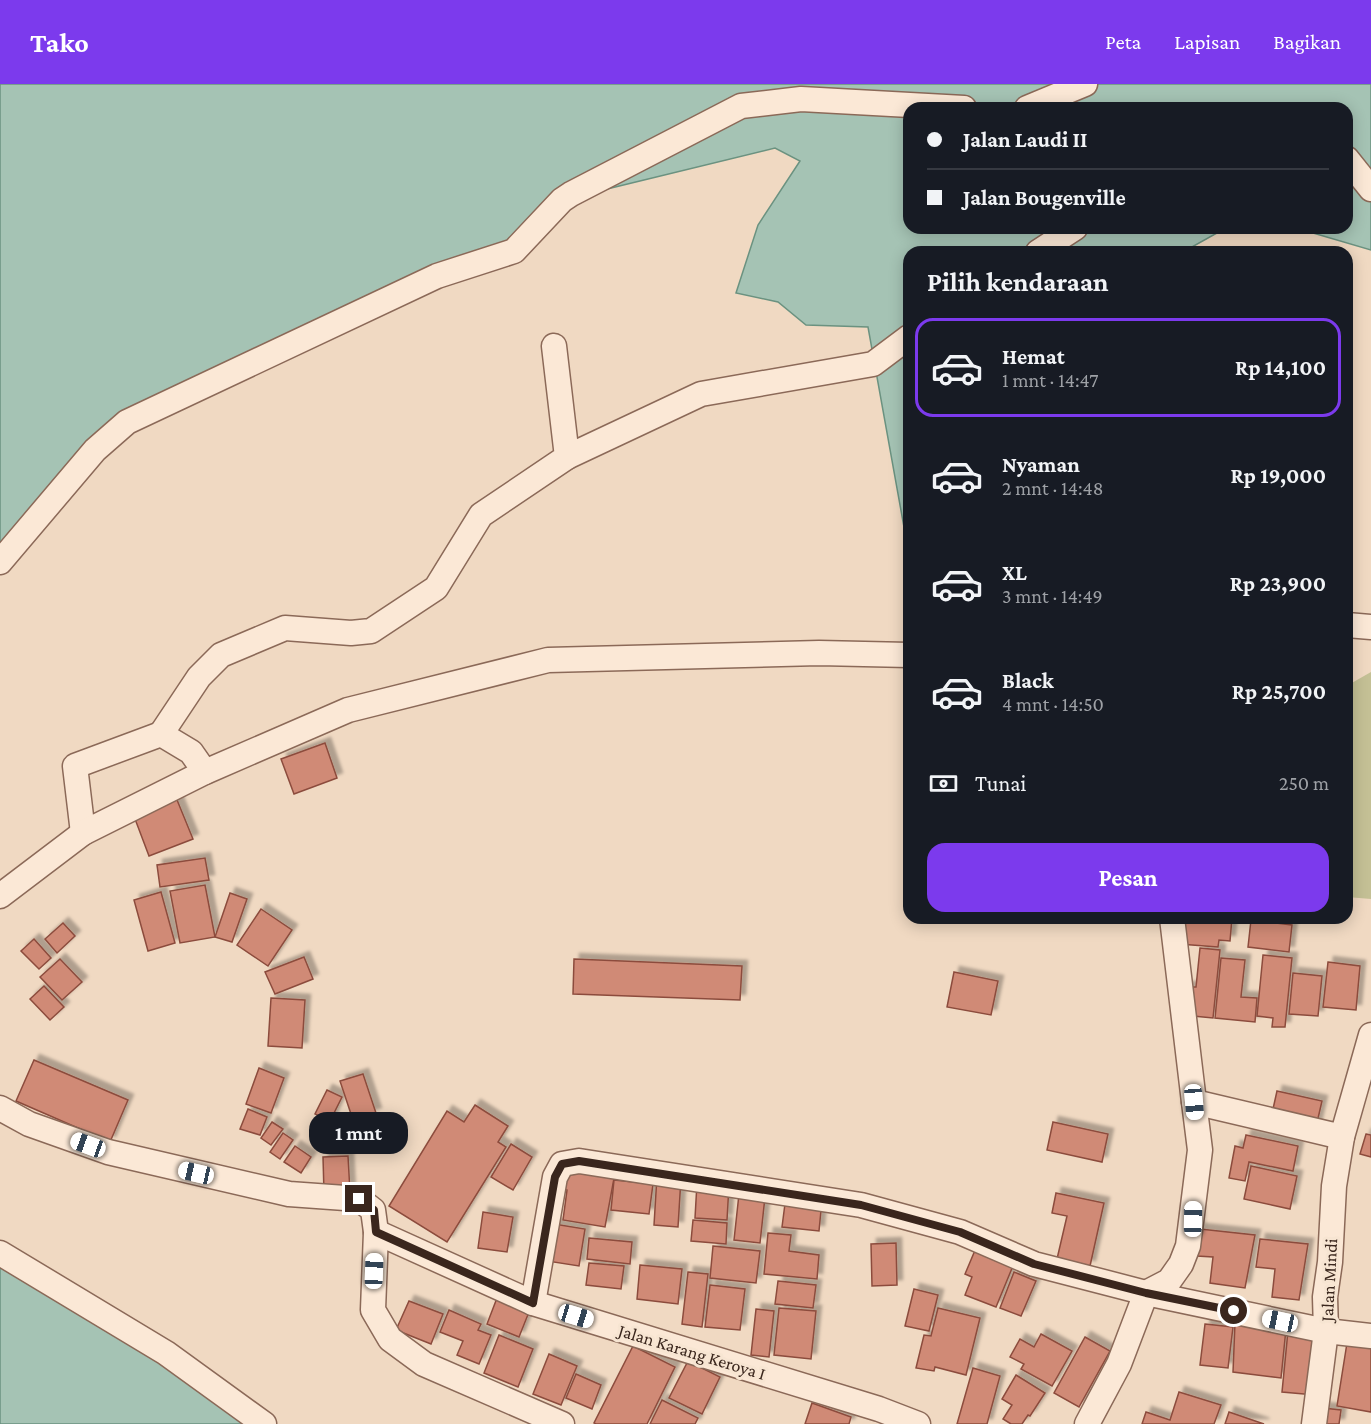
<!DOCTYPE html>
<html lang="id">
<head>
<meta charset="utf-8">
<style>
  body { margin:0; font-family:"Crimson Pro",serif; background:#20242c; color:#f1f3f6; height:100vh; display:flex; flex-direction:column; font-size:22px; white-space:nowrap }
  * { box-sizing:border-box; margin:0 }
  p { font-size:20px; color:#9ea1a6 }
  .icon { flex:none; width:33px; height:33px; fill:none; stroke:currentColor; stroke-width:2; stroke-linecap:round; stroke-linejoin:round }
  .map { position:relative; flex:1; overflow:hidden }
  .sheet { position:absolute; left:903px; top:162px; width:450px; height:678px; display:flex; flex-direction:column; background:#171b24; border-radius:18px; box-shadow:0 3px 15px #0003 }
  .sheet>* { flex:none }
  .top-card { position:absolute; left:903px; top:18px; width:450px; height:132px; border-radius:18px; box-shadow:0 3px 15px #0003; display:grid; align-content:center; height:132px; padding:0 24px; background:#171b24 }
  .end { position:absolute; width:27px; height:27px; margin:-14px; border:8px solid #3a261d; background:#fff; box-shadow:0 0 0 3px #fff }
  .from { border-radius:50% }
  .bubble { position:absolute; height:42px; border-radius:18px; background:#171b24; box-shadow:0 3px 15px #0003; font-size:20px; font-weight:700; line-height:42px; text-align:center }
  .car { position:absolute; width:18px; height:36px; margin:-18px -9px; border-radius:8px; box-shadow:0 0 4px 2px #0007; background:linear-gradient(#fff 24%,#345 0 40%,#fff 0 76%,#345 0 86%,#fff 0) }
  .top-card b { display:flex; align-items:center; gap:21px; height:57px; font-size:22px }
  .top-card b+b { border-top:2px solid #363941 }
  .top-card i { width:15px; height:15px; background:#f1f3f6 }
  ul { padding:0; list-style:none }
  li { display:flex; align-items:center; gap:18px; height:99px; margin:0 12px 9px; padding:0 12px; border:3px solid transparent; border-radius:18px }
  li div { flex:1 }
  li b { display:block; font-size:22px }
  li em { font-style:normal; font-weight:700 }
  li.selected { border-color:#7c3aed }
  li>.icon { width:54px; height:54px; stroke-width:1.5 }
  h2 { padding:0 24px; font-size:27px; line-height:72px }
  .pay { display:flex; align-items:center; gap:15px; height:66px; padding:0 24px; font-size:22px }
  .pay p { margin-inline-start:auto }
  .cta { display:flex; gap:12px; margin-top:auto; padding:12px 24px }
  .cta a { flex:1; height:69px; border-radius:18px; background:#7c3aed; color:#fff; font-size:24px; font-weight:700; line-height:69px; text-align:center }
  header { display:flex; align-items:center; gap:36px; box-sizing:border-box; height:84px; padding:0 30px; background:#7c3aed; color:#fff }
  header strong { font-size:28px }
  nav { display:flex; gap:33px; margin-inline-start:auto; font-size:21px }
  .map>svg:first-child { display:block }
  .cemetery { fill:#c4c095 }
  .water { fill:#a5c3b4; stroke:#6b9280; stroke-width:1.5 }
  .building { fill:#d08a76; stroke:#8c4c3d; stroke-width:1.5; filter:url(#shadow) }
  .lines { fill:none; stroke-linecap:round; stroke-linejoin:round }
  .street-casing { stroke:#8b6958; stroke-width:27 }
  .street { stroke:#fbe8d6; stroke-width:24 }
  .route { stroke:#3a261d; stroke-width:8 }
  .labels { text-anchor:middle; stroke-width:6; stroke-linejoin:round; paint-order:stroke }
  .street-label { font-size:18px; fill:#3a261d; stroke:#f7e5d2 }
</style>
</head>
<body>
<header>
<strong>Tako</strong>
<nav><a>Peta</a><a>Lapisan</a><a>Bagikan</a></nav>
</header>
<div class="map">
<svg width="1371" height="1340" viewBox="0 0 1371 1340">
  <defs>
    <filter id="shadow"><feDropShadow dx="5.5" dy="-5.5" stdDeviation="1.5" flood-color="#0004"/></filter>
  </defs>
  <rect width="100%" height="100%" fill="#f0d9c2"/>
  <!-- cemetery -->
  <polygon class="cemetery" points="1371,588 1371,815 1347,813 1347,605 1350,600"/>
  <!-- water -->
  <g class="water">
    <polygon points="0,0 1371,0 1371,166 1296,144 1347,144 1347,24 909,24 909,144 1226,144 1183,168 909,168 909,471 868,243 806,241 778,218 736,209 758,141 800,77 775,64 562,116 513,159 161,316 0,471"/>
    <polygon points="0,1175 67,1213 250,1340 0,1340"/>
  </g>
  <!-- building -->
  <g class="building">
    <polygon points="325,659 337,694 294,710 281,675"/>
    <polygon points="175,711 193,755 149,772 132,727"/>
    <polygon points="205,774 209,796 160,803 157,781"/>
    <polygon points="205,801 215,853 180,859 170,807"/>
    <polygon points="161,808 175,859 148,867 134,816"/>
    <polygon points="230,809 247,815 232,858 215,853"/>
    <polygon points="261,825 292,846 268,882 237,861"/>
    <polygon points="1181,834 1232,834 1230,857 1219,856 1218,863 1179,860"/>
    <polygon points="1251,836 1292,841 1289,868 1248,863"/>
    <polygon points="63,839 75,852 57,869 45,855"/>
    <polygon points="34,855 51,874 39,885 21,867"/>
    <polygon points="1200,864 1220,866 1213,934 1193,932 1187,903 1196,903"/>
    <polygon points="1263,871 1292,874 1285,943 1272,943 1273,934 1257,932"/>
    <polygon points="304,873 313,895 275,910 265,888"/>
    <polygon points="1221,874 1245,876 1241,913 1257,914 1255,938 1215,934"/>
    <polygon points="60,875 82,898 62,916 40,893"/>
    <polygon points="574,875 742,882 740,916 573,910"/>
    <polygon points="1328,878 1360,882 1356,926 1323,923"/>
    <polygon points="954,888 998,897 991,931 947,923"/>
    <polygon points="1293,889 1322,892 1318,932 1289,930"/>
    <polygon points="44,902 64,923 50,936 30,915"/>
    <polygon points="271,914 305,916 302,964 268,962"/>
    <polygon points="34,976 128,1016 110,1058 16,1017"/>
    <polygon points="259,984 284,994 271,1029 246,1020"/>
    <polygon points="363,990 376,1029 353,1036 340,997"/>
    <polygon points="327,1006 342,1013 330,1037 315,1030"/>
    <polygon points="1277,1007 1322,1017 1316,1043 1271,1034"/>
    <polygon points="475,1021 508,1042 498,1058 506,1063 447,1158 389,1122 447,1027 464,1038"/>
    <polygon points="248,1025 267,1033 260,1051 240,1045"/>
    <polygon points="272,1038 283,1045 271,1061 261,1054"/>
    <polygon points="1053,1038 1108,1050 1102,1078 1047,1066"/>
    <polygon points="283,1049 293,1056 280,1075 270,1068"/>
    <polygon points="1366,1050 1371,1051 1371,1073 1360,1070"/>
    <polygon points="1246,1051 1298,1062 1293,1087 1249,1078 1245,1097 1229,1094 1235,1062 1243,1064"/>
    <polygon points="511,1060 532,1073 513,1106 491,1093"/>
    <polygon points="295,1062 311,1073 301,1089 284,1078"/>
    <polygon points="348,1072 350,1108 324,1109 323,1073"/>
    <polygon points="1251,1082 1297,1092 1290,1125 1244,1115"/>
    <polygon points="571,1086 615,1089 605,1143 563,1136 567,1106 557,1104"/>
    <polygon points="657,1092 681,1094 678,1143 654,1141"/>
    <polygon points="614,1096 653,1100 649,1130 611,1126"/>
    <polygon points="697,1099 729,1101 727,1136 695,1134"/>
    <polygon points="1056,1109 1104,1119 1090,1182 1057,1175 1067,1132 1052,1129"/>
    <polygon points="739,1110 765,1113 760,1159 734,1156"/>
    <polygon points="786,1112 822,1116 819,1147 782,1143"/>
    <polygon points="483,1128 513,1133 507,1168 478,1164"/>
    <polygon points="693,1136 727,1139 726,1160 691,1157"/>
    <polygon points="554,1140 585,1145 579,1182 547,1177"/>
    <polygon points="1200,1145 1255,1151 1245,1204 1210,1199 1213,1173 1197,1172"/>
    <polygon points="768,1149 791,1151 789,1167 819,1171 817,1195 764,1190"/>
    <polygon points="589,1154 632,1158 630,1180 587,1175"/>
    <polygon points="1260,1155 1308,1160 1299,1216 1272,1213 1275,1185 1256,1183"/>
    <polygon points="896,1159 897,1201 872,1202 871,1160"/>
    <polygon points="713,1162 760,1167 756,1199 710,1194"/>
    <polygon points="976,1164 1015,1177 996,1223 965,1211 972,1193 965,1190"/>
    <polygon points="589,1179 624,1182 621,1205 586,1201"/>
    <polygon points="640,1181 682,1185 678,1220 637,1215"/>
    <polygon points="688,1188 708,1190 702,1243 682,1240"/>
    <polygon points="1014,1188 1036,1197 1021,1232 1000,1224"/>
    <polygon points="778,1197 816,1201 813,1224 775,1220"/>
    <polygon points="710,1201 745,1205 740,1246 705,1243"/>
    <polygon points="914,1205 938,1211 929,1247 905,1242"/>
    <polygon points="497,1214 529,1228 519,1253 487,1240"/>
    <polygon points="409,1217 443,1230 431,1260 396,1246"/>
    <polygon points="779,1224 816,1227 811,1275 774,1271"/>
    <polygon points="938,1224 980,1234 966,1291 935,1283 934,1287 916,1284 924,1251 931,1252"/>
    <polygon points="756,1225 774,1227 769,1273 751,1271"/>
    <polygon points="449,1226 481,1240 478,1246 491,1251 479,1280 457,1271 463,1257 440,1248"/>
    <polygon points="1235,1239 1286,1245 1281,1294 1233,1288"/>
    <polygon points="1205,1240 1233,1243 1228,1284 1200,1281"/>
    <polygon points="1288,1247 1321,1250 1315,1311 1282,1308"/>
    <polygon points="1041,1250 1072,1267 1052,1302 1021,1285 1024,1280 1010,1273 1020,1255 1034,1263"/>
    <polygon points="499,1251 533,1265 518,1303 484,1289"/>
    <polygon points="1085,1253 1110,1267 1079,1323 1054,1309"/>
    <polygon points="1347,1259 1371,1262 1371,1328 1337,1322"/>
    <polygon points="633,1262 675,1283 647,1340 596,1340 594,1339"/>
    <polygon points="549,1270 577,1282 561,1321 533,1310"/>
    <polygon points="688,1277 720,1293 702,1330 669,1314"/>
    <polygon points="973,1284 1000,1292 987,1340 957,1340"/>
    <polygon points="576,1290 601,1301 592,1325 566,1314"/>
    <polygon points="1016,1291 1045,1309 1030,1332 1028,1331 1022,1340 1011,1340 1003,1335 1012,1321 1002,1315"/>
    <polygon points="1179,1308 1221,1321 1214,1340 1142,1340 1146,1328 1170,1336"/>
    <polygon points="662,1316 698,1334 695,1340 650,1340"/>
    <polygon points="812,1319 851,1333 849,1340 805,1340"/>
    <polygon points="1323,1324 1341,1326 1339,1340 1321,1340"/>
    <polygon points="1229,1328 1264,1340 1225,1340"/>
  </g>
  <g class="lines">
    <defs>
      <g id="street">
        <polyline points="1027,24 1085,0"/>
        <polyline points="1347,75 1371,105"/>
        <polyline points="1038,168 1075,144"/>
        <polyline points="567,373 701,310 873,280 909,253"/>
        <polyline points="0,478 95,366 127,338 437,192 514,167 562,116 571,110 741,22 801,15 964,24"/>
        <polyline points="1347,541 1371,543"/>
        <polyline points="161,650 199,593 221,571 285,544 351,549 371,547 436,504 481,431 567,373 554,262"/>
        <polyline points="83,749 75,682 161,650 191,668 205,688"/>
        <polyline points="0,812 83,749 205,688 348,626 548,576 819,569 909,571"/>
        <polyline points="1172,834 1194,1018 1342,1053 1371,951"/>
        <polyline points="0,1024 29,1040 108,1068 289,1110 359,1115 373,1126 376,1148 373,1226 390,1255 424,1280 562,1340"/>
        <polyline points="376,1148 533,1219 879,1325 918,1340"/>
        <polyline points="0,1169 166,1269 264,1340"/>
        <polyline points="533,1219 555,1093 562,1080 579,1077 861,1121 960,1148 1034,1180 1146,1209 1326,1247 1371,1252"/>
        <polyline points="1087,1340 1119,1280 1146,1209 1169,1197 1181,1180 1188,1162 1200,1066 1194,1018"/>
        <polyline points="1314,1340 1326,1247 1325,1213 1330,1178 1334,1102 1342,1053"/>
      </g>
    </defs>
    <!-- street casing -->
    <use href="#street" class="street-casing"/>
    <!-- street -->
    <use href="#street" class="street"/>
  </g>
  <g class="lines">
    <!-- route -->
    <polyline class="route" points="359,1115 374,1126 376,1148 533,1219 555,1093 562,1080 579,1077 861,1121 960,1148 1034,1180 1146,1209 1234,1227"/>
  </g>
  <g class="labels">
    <!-- street labels -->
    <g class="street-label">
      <text transform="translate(1329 1196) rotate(-87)" y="6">Jalan Mindi</text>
      <text transform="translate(692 1268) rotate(17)" y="6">Jalan Karang Keroya I</text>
    </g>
  </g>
</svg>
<i class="end from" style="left:1234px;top:1227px"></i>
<i class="end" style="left:359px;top:1115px"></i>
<div class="bubble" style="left:309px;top:1028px;width:99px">1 mnt</div>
<i class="car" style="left:1194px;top:1018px;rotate:175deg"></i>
<i class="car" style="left:88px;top:1061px;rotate:290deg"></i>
<i class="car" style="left:196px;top:1089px;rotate:283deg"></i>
<i class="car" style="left:1193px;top:1135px;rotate:1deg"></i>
<i class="car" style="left:374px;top:1187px;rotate:2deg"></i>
<i class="car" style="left:576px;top:1232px;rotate:107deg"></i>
<i class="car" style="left:1280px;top:1237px;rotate:282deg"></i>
<div class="top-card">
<b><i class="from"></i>Jalan Laudi II</b>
<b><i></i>Jalan Bougenville</b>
</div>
<section class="sheet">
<h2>Pilih kendaraan</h2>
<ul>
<li class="selected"><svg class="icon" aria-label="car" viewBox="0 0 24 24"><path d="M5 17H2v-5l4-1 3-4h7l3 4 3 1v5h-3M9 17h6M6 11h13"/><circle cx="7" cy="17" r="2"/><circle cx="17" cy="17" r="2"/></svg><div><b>Hemat</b><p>1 mnt · 14:47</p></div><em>Rp 14,100</em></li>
<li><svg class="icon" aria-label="car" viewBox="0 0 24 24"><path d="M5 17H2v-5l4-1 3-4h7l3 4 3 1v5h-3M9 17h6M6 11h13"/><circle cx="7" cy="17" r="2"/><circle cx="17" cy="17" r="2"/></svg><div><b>Nyaman</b><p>2 mnt · 14:48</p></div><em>Rp 19,000</em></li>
<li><svg class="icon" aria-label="car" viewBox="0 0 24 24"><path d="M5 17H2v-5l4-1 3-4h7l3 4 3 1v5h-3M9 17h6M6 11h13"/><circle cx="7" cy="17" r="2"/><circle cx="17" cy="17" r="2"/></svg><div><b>XL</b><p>3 mnt · 14:49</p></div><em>Rp 23,900</em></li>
<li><svg class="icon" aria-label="car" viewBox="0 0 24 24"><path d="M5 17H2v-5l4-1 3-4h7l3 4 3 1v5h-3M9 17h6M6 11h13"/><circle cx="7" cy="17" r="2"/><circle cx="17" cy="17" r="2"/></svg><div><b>Black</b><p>4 mnt · 14:50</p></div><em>Rp 25,700</em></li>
</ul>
<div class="pay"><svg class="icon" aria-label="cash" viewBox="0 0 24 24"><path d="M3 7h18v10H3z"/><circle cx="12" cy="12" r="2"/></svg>Tunai<p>250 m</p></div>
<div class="cta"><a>Pesan</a></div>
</section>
</div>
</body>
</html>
